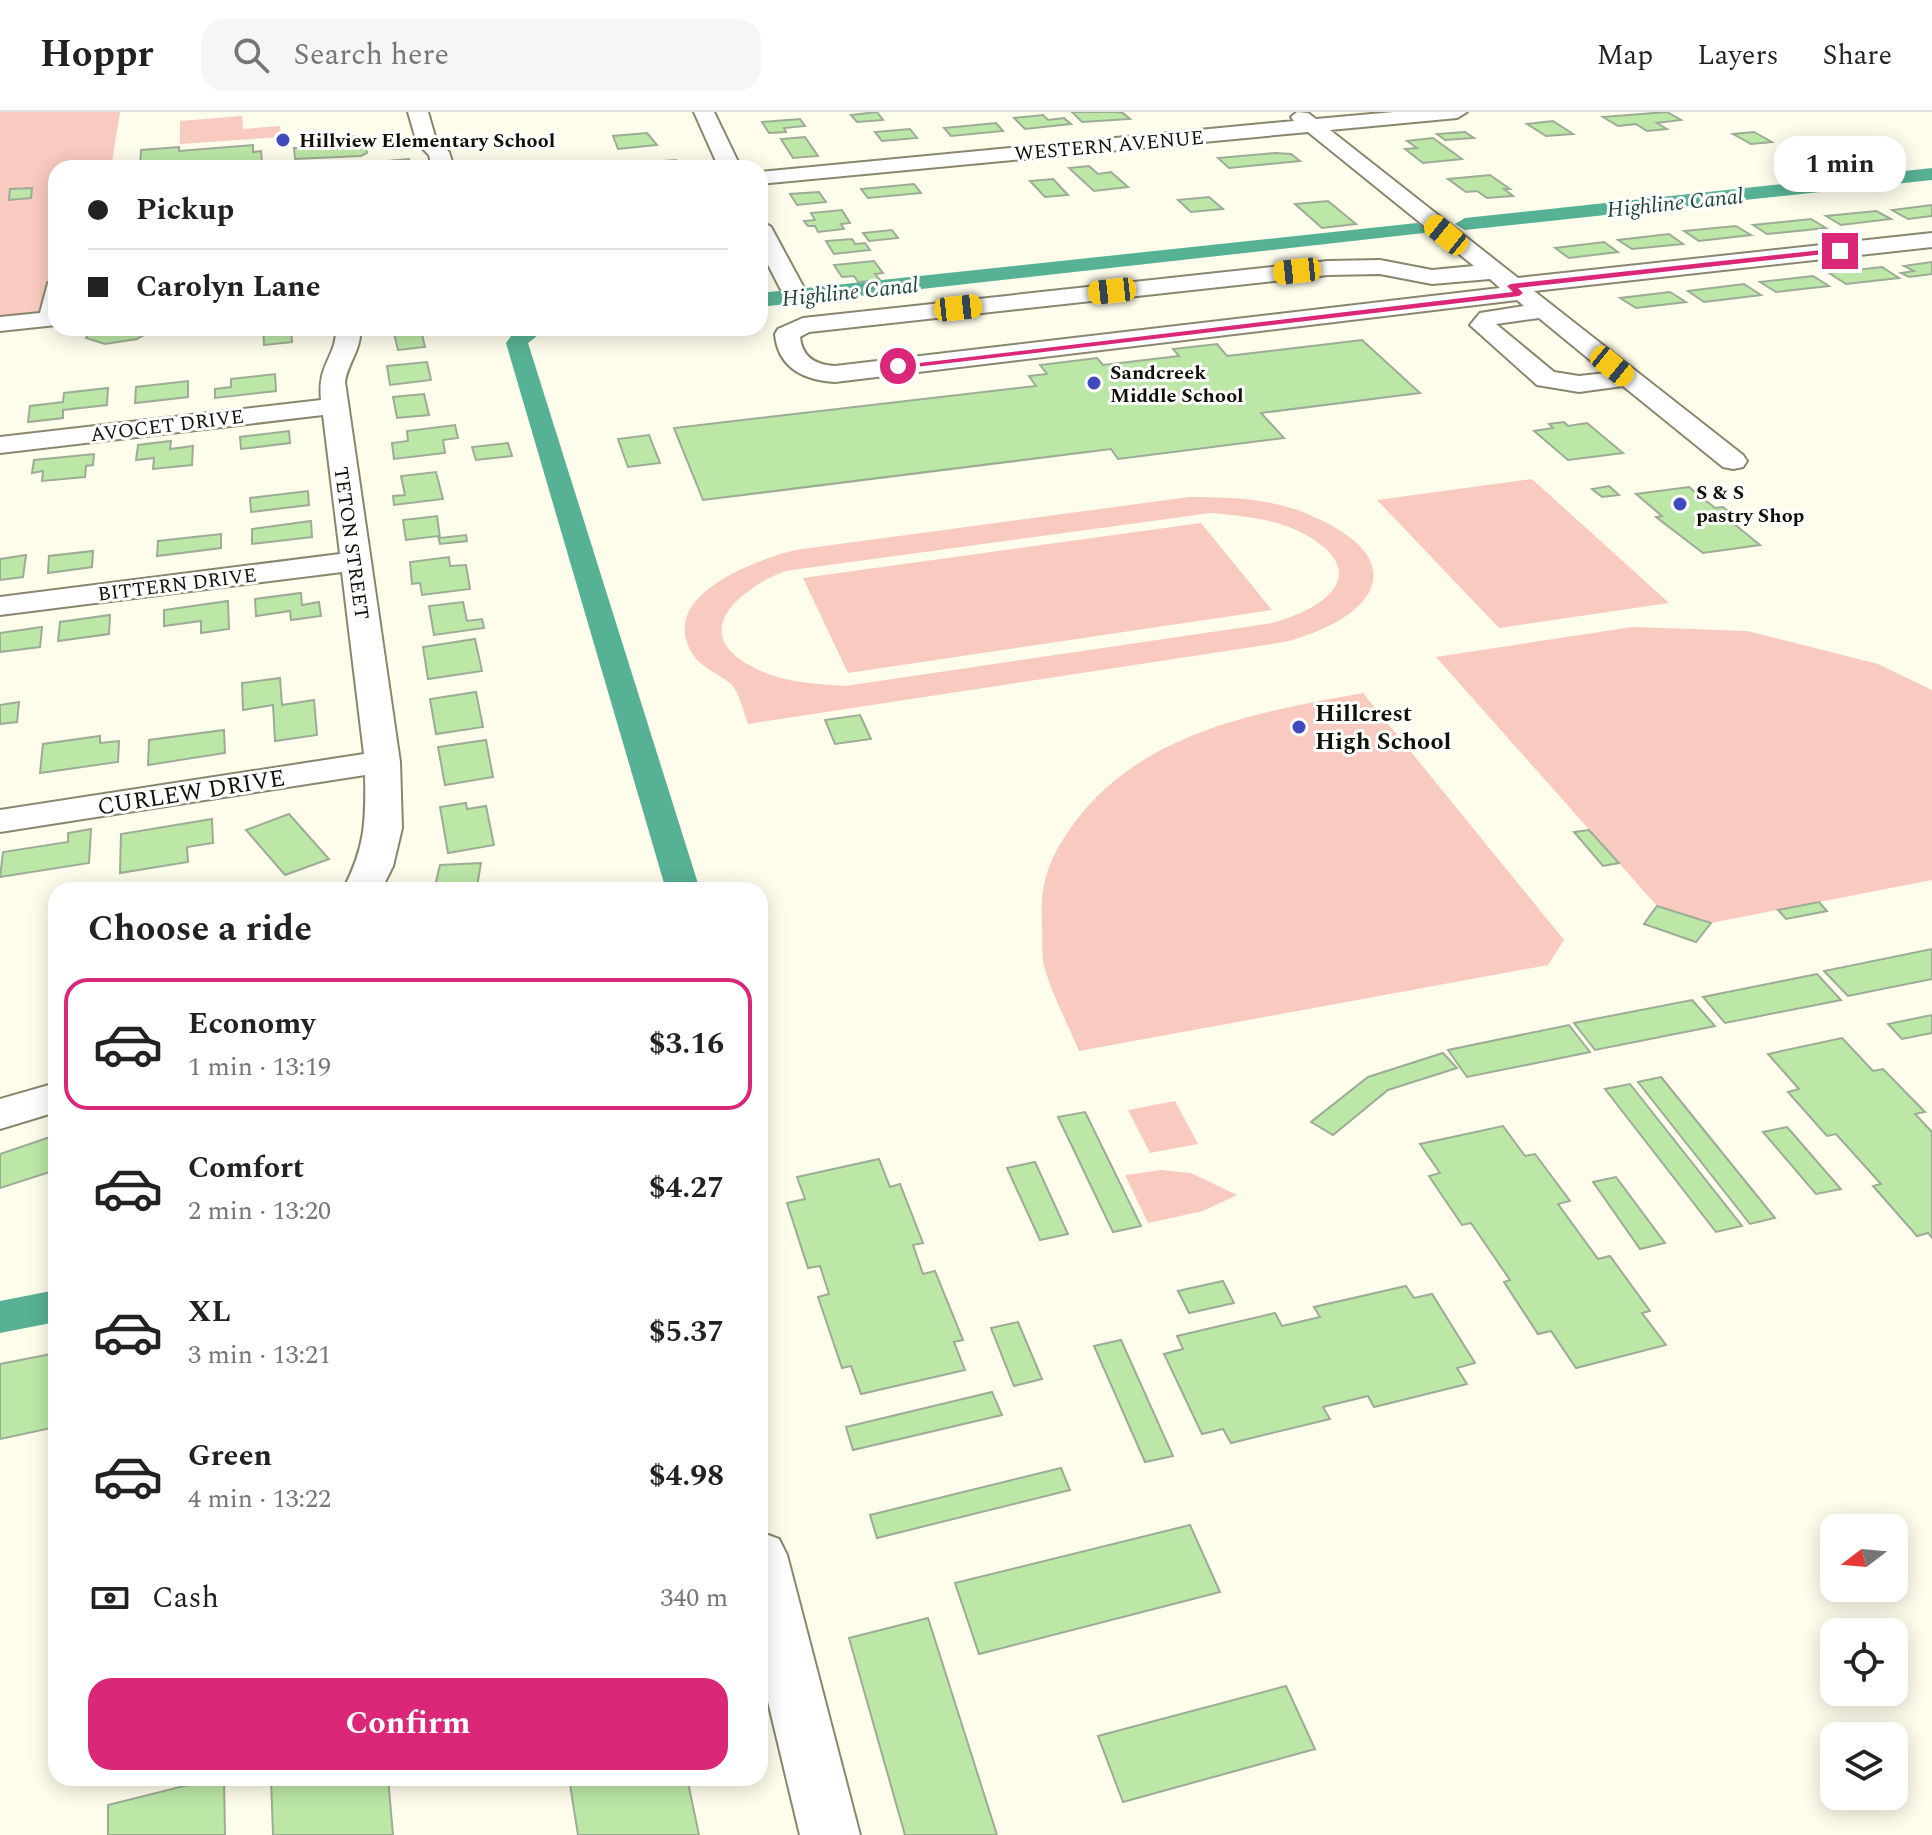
<!DOCTYPE html>
<html lang="en">
<head>
<meta charset="utf-8">
<style>
  body { margin:0; font-family:Spectral,serif; background:#f6f6f6; color:#222; height:100vh; display:flex; flex-direction:column; font-size:30px; white-space:nowrap }
  * { box-sizing:border-box; margin:0 }
  p { font-size:26px; color:#767676 }
  .icon { flex:none; width:44px; height:44px; fill:none; stroke:currentColor; stroke-width:2; stroke-linecap:round; stroke-linejoin:round }
  .map { position:relative; flex:1; overflow:hidden }
  .drawer { position:absolute; left:48px; top:770px; width:720px; height:904px; display:flex; flex-direction:column; background:#fff; border-radius:24px; box-shadow:0 4px 20px #0003 }
  .drawer>* { flex:none }
  .banner { position:absolute; left:48px; top:48px; width:720px; height:176px; border-radius:24px; box-shadow:0 4px 20px #0003; display:grid; align-content:center; height:176px; padding:0 40px; background:#fff }
  .needle { width:52px; rotate:254deg }
  .controls { position:absolute; left:1820px; top:1402px; display:grid; gap:16px }
  .controls a { display:grid; place-items:center; width:88px; height:88px; border-radius:16px; background:#fff; box-shadow:0 4px 20px #0003; font-size:40px }
  .end { position:absolute; width:36px; height:36px; margin:-18px; border:10px solid #db2777; background:#fff; box-shadow:0 0 0 4px #fff }
  .from { border-radius:50% }
  .bubble { position:absolute; height:56px; border-radius:24px; background:#fff; box-shadow:0 4px 20px #0003; font-size:26px; font-weight:700; line-height:56px; text-align:center }
  .car { position:absolute; width:24px; height:48px; margin:-24px -12px; border-radius:10px; box-shadow:0 0 6px 2px #0007; background:linear-gradient(#f5c518 24%,#345 0 40%,#f5c518 0 76%,#345 0 86%,#f5c518 0) }
  .banner b { display:flex; align-items:center; gap:28px; height:76px; font-size:30px }
  .banner b+b { border-top:2px solid #e0e0e0 }
  .banner i { width:20px; height:20px; background:#222 }
  ul { padding:0; list-style:none }
  li { display:flex; align-items:center; gap:24px; height:132px; margin:0 16px 12px; padding:0 24px; border:4px solid transparent; border-radius:24px }
  li div { flex:1 }
  li b { display:block; font-size:30px }
  li em { font-style:normal; font-weight:700 }
  li.active { border-color:#db2777 }
  li>.icon { width:72px; height:72px; stroke-width:1.5 }
  h2 { padding:0 40px; font-size:36px; line-height:96px }
  .pay { display:flex; align-items:center; gap:20px; height:88px; padding:0 40px; font-size:30px }
  .pay p { margin-inline-start:auto }
  .primary-button { display:flex; gap:16px; margin-top:auto; padding:16px 40px }
  .primary-button a { flex:1; height:92px; border-radius:24px; background:#db2777; color:#fff; font-size:32px; font-weight:700; line-height:92px; text-align:center }
  header { display:flex; align-items:center; gap:48px; box-sizing:border-box; height:112px; padding:0 40px; background:#fff; border-bottom:2px solid #e0e0e0 }
  header strong { font-size:38px }
  nav { display:flex; gap:44px; margin-inline-start:auto; font-size:28px }
  .search { width:560px; height:72px; background:#f6f6f6; display:flex; align-items:center; gap:20px; box-sizing:border-box; padding:0 28px; border-radius:24px; color:#767676; font-size:30px }
  .map>svg:first-child { display:block }
  .green { fill:#f9cac0; fill-rule:evenodd }
  .lines { fill:none; stroke-linecap:round; stroke-linejoin:round }
  .canal { fill:#57b194; fill-rule:evenodd }
  .building { fill:#bce7a7; stroke:#9dac96; stroke-width:2 }
  .minor-casing { stroke:#89866d; stroke-width:4 }
  .minor { fill:#fff; fill-rule:evenodd }
  .route { fill:#db2777 }
  .poi-dot { fill:#4049bd; stroke:#fff; stroke-width:3 }
  .labels { text-anchor:middle; stroke-width:6; stroke-linejoin:round; paint-order:stroke }
  .far-poi-label { font-size:20px; font-weight:bold; fill:#121108; stroke:#fff; text-anchor:start }
  .far-street-label { font-size:20px; fill:#121108; stroke:#fff }
  .far-water-label { font-size:22px; font-style:italic; fill:#1e4639; stroke:#fff }
  .poi-label { font-size:24px; font-weight:bold; fill:#121108; stroke:#fff; text-anchor:start }
  .street-label { font-size:24px; fill:#121108; stroke:#fff }
</style>
</head>
<body>
<header>
<strong>Hoppr</strong>
<div class="search"><svg class="icon" aria-label="search" viewBox="0 0 24 24"><circle cx="10" cy="10" r="6"/><path d="M15 15l6 6"/></svg>Search here</div>
<nav><a>Map</a><a>Layers</a><a>Share</a></nav>
</header>
<div class="map">
<svg width="1932" height="1723" viewBox="0 0 1932 1723">
  <rect width="100%" height="100%" fill="#fefdec"/>
  <!-- green -->
  <g class="green">
    <polygon points="0,0 120,0 111,56 56,56 56,176 51,207 0,212"/>
    <polygon points="242,4 243,17 280,14 281,25 180,32 180,9"/>
    <polygon points="1532,367 1669,491 1499,516 1377,388"/>
    <path d="M 1189,385 C 1228,385 1269,386 1305,401 C 1414,445 1382,504 1285,530 L 748,612 C 743,600 740,581 731,572 C 718,561 701,556 692,541 C 657,483 756,448 795,438 ZM 1211,401 C 1243,404 1278,407 1306,423 C 1379,464 1315,502 1266,512 L 845,574 C 812,572 778,570 749,553 C 686,517 746,474 785,459 Z"/>
    <polygon points="1201,411 1272,498 848,561 803,466"/>
    <polygon points="1632,515 1747,519 1878,552 1932,578 1932,768 1711,811 1657,794 1436,545"/>
    <path d="M 1363,581 L 1564,828 L 1548,853 L 1079,939 C 1068,912 1052,883 1044,854 C 1041,841 1043,825 1042,811 C 1040,769 1050,744 1075,710 C 1142,620 1258,600 1363,581 Z"/>
    <polygon points="1175,989 1198,1032 1150,1041 1128,998"/>
    <polygon points="1161,1058 1191,1061 1237,1083 1203,1099 1148,1111 1125,1063"/>
  </g>
  <g class="lines">
    <!-- canal -->
    <g class="canal">
      <polygon points="1932,56 1932,68 1465,118 1455,112 1465,106"/>
      <polygon points="1417,111 1427,117 1424,121 760,195 760,181"/>
      <polygon points="517,216 547,216 528,231 700,778 666,778 506,231"/>
      <polygon points="56,1178 56,1210 0,1221 0,1189"/>
    </g>
  </g>
  <!-- building -->
  <g class="building">
    <polygon points="877,0 883,8 857,10 851,3"/>
    <polygon points="1072,0 1115,0 1123,1 1130,7 1082,10"/>
    <polygon points="1667,0 1681,8 1657,11 1667,17 1647,19 1636,12 1618,14 1603,5"/>
    <polygon points="1043,3 1048,8 1064,6 1071,12 1025,17 1014,6"/>
    <polygon points="800,7 805,14 784,16 786,20 769,21 762,10"/>
    <polygon points="1553,9 1573,22 1546,24 1527,12"/>
    <polygon points="996,11 1003,19 951,24 944,16"/>
    <polygon points="910,17 917,26 882,29 875,20"/>
    <polygon points="1465,20 1474,26 1445,28 1437,22"/>
    <polygon points="1754,20 1772,30 1751,32 1733,22"/>
    <polygon points="647,21 657,33 618,37 613,24"/>
    <polygon points="356,24 358,31 365,30 367,41 361,44 295,47 294,36 301,36 300,29"/>
    <polygon points="805,25 818,44 793,46 781,27"/>
    <polygon points="1433,26 1462,47 1423,51 1405,37 1417,36 1407,29"/>
    <polygon points="253,33 253,40 261,39 262,50 255,53 140,56 141,38 179,35 179,39"/>
    <polygon points="1275,41 1291,42 1300,49 1229,56 1218,46"/>
    <polygon points="409,47 411,54 420,56 354,56 353,52"/>
    <polygon points="676,48 680,56 654,56 652,50"/>
    <polygon points="1089,54 1098,62 1111,60 1128,75 1094,79 1069,56"/>
    <polygon points="1490,63 1510,77 1504,77 1513,84 1487,86 1477,79 1466,80 1448,67"/>
    <polygon points="1053,67 1068,83 1045,85 1030,69"/>
    <polygon points="914,72 921,81 868,86 861,77"/>
    <polygon points="32,76 31,86 9,88 10,77"/>
    <polygon points="819,80 826,90 797,93 790,82"/>
    <polygon points="1209,85 1223,97 1191,100 1178,88"/>
    <polygon points="1328,89 1356,112 1322,116 1295,92"/>
    <polygon points="1932,93 1932,104 1908,107 1892,98"/>
    <polygon points="842,98 850,111 841,112 844,117 818,120 815,114 808,114 804,109 815,108 811,101"/>
    <polygon points="1876,99 1891,107 1841,113 1826,104"/>
    <polygon points="1811,107 1826,116 1767,122 1753,113"/>
    <polygon points="1736,114 1751,123 1699,129 1684,119"/>
    <polygon points="892,118 898,126 869,129 863,121"/>
    <polygon points="1669,122 1683,132 1632,137 1618,128"/>
    <polygon points="852,127 855,132 865,131 870,138 834,142 826,129"/>
    <polygon points="1604,130 1618,140 1569,146 1555,136"/>
    <polygon points="874,149 883,161 875,162 880,168 858,170 854,164 842,165 834,153"/>
    <polygon points="1932,150 1932,162 1909,165 1901,161 1914,159 1904,154"/>
    <polygon points="1882,155 1899,166 1846,172 1829,161"/>
    <polygon points="1813,164 1829,174 1776,180 1760,170"/>
    <polygon points="1744,172 1761,183 1704,190 1688,179"/>
    <polygon points="1670,180 1686,190 1636,196 1620,186"/>
    <polygon points="93,216 148,216 144,223 137,227 105,232 86,226"/>
    <polygon points="263,216 291,216 292,230 264,233"/>
    <polygon points="421,218 425,235 398,238 394,221"/>
    <polygon points="1362,228 1420,281 1261,301 1284,326 1118,347 1111,337 703,388 674,316 1036,274 1029,264 1047,262 1040,253 1097,246 1103,253 1179,244 1173,237 1217,232 1227,244"/>
    <polygon points="427,250 431,268 390,273 387,254"/>
    <polygon points="275,262 276,279 215,286 215,277 231,275 231,267"/>
    <polygon points="188,269 188,285 135,291 136,275"/>
    <polygon points="108,276 107,293 63,298 63,306 28,310 30,294 63,290 64,281"/>
    <polygon points="424,282 429,303 397,306 393,285"/>
    <polygon points="1564,310 1568,314 1587,311 1623,341 1568,348 1534,319 1553,316 1549,312"/>
    <polygon points="455,313 458,326 443,328 445,341 394,347 392,331 408,329 407,319"/>
    <polygon points="289,319 290,331 241,337 240,325"/>
    <polygon points="649,323 660,351 628,355 618,327"/>
    <polygon points="171,329 170,337 193,334 192,353 153,357 154,346 136,348 138,333"/>
    <polygon points="508,331 512,344 476,348 472,335"/>
    <polygon points="94,342 93,353 86,354 85,365 42,369 43,359 32,361 34,348"/>
    <polygon points="436,360 443,387 394,393 393,384 405,383 401,364"/>
    <polygon points="1609,374 1619,383 1602,385 1592,377"/>
    <polygon points="1689,375 1715,396 1723,395 1741,410 1733,411 1760,433 1703,441 1656,405 1662,404 1636,382"/>
    <polygon points="308,379 309,393 251,400 250,386"/>
    <polygon points="437,404 440,426 466,423 467,429 440,432 438,424 406,428 403,408"/>
    <polygon points="311,409 312,425 252,432 252,417"/>
    <polygon points="221,422 221,436 157,444 158,429"/>
    <polygon points="93,439 92,455 48,461 49,444"/>
    <polygon points="26,443 23,465 0,468 0,447"/>
    <polygon points="449,445 450,454 466,453 470,477 422,483 420,471 412,472 410,450"/>
    <polygon points="301,481 302,493 319,490 321,504 291,508 290,499 256,504 255,487"/>
    <polygon points="228,489 229,517 201,521 201,509 164,514 164,498"/>
    <polygon points="463,490 467,509 482,507 484,516 434,523 429,494"/>
    <polygon points="110,503 109,522 58,529 60,510"/>
    <polygon points="42,515 40,535 0,540 0,521"/>
    <polygon points="475,527 482,559 428,567 423,535"/>
    <polygon points="280,566 282,593 314,588 317,623 275,629 273,593 243,598 242,571"/>
    <polygon points="476,580 483,615 436,622 430,587"/>
    <polygon points="19,590 17,610 0,612 0,593"/>
    <polygon points="860,603 871,627 835,632 825,608"/>
    <polygon points="224,618 225,641 148,653 149,628"/>
    <polygon points="100,624 100,631 119,629 118,650 40,661 43,632"/>
    <polygon points="486,628 493,665 445,673 438,635"/>
    <polygon points="466,691 467,697 486,694 494,733 448,741 440,695"/>
    <polygon points="289,702 329,747 285,763 246,718"/>
    <polygon points="212,707 213,731 187,735 188,750 120,761 121,722"/>
    <polygon points="91,717 89,751 0,765 3,740 68,730 68,721"/>
    <polygon points="1589,718 1619,751 1603,754 1574,720"/>
    <polygon points="481,751 477,774 503,773 502,778 434,778 440,753"/>
    <polygon points="1819,790 1827,799 1786,807 1778,798"/>
    <polygon points="1657,794 1711,811 1696,830 1644,812"/>
    <polygon points="1932,837 1932,867 1848,884 1824,859"/>
    <polygon points="1817,862 1841,888 1725,911 1703,885"/>
    <polygon points="1692,888 1715,914 1595,938 1574,911"/>
    <polygon points="1932,903 1932,921 1902,927 1888,912"/>
    <polygon points="1569,913 1590,940 1467,965 1448,938"/>
    <polygon points="1842,926 1873,959 1883,957 1925,1000 1915,1002 1932,1020 1932,1126 1928,1121 1917,1124 1873,1074 1881,1072 1836,1022 1827,1024 1788,980 1799,977 1768,942"/>
    <polygon points="1443,941 1457,956 1388,978 1333,1023 1311,1010 1368,965"/>
    <polygon points="1661,965 1775,1106 1750,1112 1638,970"/>
    <polygon points="1630,972 1742,1114 1716,1120 1605,977"/>
    <polygon points="1085,1000 1141,1114 1113,1120 1058,1005"/>
    <polygon points="1503,1014 1525,1044 1535,1042 1570,1089 1558,1092 1598,1147 1610,1144 1650,1199 1642,1201 1666,1233 1576,1256 1551,1219 1538,1222 1504,1170 1510,1168 1471,1111 1462,1113 1429,1064 1440,1061 1420,1032"/>
    <polygon points="1787,1015 1841,1077 1816,1082 1763,1020"/>
    <polygon points="56,1023 56,1058 0,1076 0,1042"/>
    <polygon points="879,1047 890,1075 900,1072 923,1131 913,1133 923,1162 935,1159 963,1228 954,1230 965,1258 861,1282 851,1254 842,1256 818,1185 829,1182 820,1154 808,1156 787,1091 805,1087 797,1065"/>
    <polygon points="1035,1050 1068,1122 1040,1128 1007,1056"/>
    <polygon points="1616,1065 1665,1131 1640,1137 1593,1070"/>
    <polygon points="1223,1169 1234,1191 1189,1201 1178,1179"/>
    <polygon points="1406,1174 1414,1186 1432,1182 1475,1251 1457,1256 1467,1272 1374,1295 1368,1284 1323,1295 1330,1307 1231,1331 1223,1317 1202,1322 1164,1242 1183,1237 1177,1224 1275,1201 1282,1214 1320,1205 1314,1195"/>
    <polygon points="1018,1210 1042,1267 1014,1274 991,1216"/>
    <polygon points="1121,1228 1173,1344 1145,1350 1094,1234"/>
    <polygon points="56,1241 56,1315 0,1327 0,1252"/>
    <polygon points="992,1280 1002,1303 853,1338 846,1315"/>
    <polygon points="1061,1356 1070,1378 877,1426 870,1403"/>
    <polygon points="1190,1413 1220,1480 979,1542 955,1471"/>
    <polygon points="928,1506 997,1723 905,1723 849,1526"/>
    <polygon points="1286,1574 1315,1637 1123,1690 1098,1624"/>
    <polygon points="216,1666 224,1666 225,1723 108,1723 108,1693"/>
    <polygon points="271,1666 388,1666 393,1723 273,1723"/>
    <polygon points="569,1666 687,1666 699,1723 578,1723"/>
  </g>
  <g class="lines">
    <defs>
      <g id="minor">
        <polygon points="408,0 428,0 436,28 449,40 454,56 432,56 429,43 417,31"/>
        <polygon points="694,0 714,0 741,56 719,56"/>
        <path d="M 1297,0 L 1308,1 L 1316,7 L 1394,0 L 1467,0 L 1457,6 L 1330,18 L 1518,166 L 1932,121 L 1932,135 L 1534,179 L 1743,343 L 1747,349 L 1743,355 L 1733,357 L 1723,355 L 1623,274 L 1579,280 L 1537,273 L 1470,213 L 1480,201 L 1524,194 L 1517,188 L 835,270 C 804,268 778,256 775,222 L 778,217 L 803,206 L 1328,149 L 1380,148 L 1432,158 L 1474,154 L 1308,20 L 760,72 L 760,60 L 1294,9 L 1291,5 ZM 1380,162 L 1432,172 L 1490,167 L 1500,176 L 835,254 C 815,253 802,245 800,225 L 809,220 L 1328,163 ZM 1539,206 L 1606,261 L 1579,264 L 1554,260 L 1496,212 Z"/>
        <polygon points="760,108 771,115 804,176 800,181 784,181 780,176 760,137"/>
        <polygon points="56,169 56,213 0,219 0,205 40,201 48,171"/>
        <path d="M 336,216 L 360,216 C 362,237 348,250 345,270 L 400,650 L 402,716 L 393,754 L 381,778 L 343,778 C 365,735 366,711 365,663 L 0,720 L 0,698 L 364,642 L 342,460 L 0,503 L 0,485 L 340,442 L 323,303 L 0,341 L 0,325 L 321,288 C 317,251 337,245 336,216 Z"/>
        <polygon points="56,971 56,1000 0,1017 0,987"/>
        <polygon points="760,1420 779,1427 787,1443 860,1723 800,1723 760,1556"/>
      </g>
    </defs>
    <!-- minor casing -->
    <use href="#minor" class="minor-casing"/>
    <!-- minor -->
    <use href="#minor" class="minor"/>
  </g>
  <!-- route -->
  <polygon class="route" points="1840,136 1843,140 1518,176 1523,181 1519,184 898,257 894,254 1513,180 1507,174 1511,172"/>
  <!-- markers -->
  <g class="poi-dot">
    <circle cx="283" cy="28" r="8"/>
    <circle cx="1094" cy="271" r="8"/>
    <circle cx="1680" cy="392" r="8"/>
    <circle cx="1299" cy="615" r="8"/>
  </g>
  <g class="labels">
    <!-- far-poi labels -->
    <g class="far-poi-label">
      <text x="299" y="35">Hillview Elementary School</text>
      <text x="1110" y="267">Sandcreek<tspan x="1110" dy="23">Middle School</tspan></text>
      <text x="1696" y="387">S &amp; S<tspan x="1696" dy="23">pastry Shop</tspan></text>
    </g>
    <!-- far-street labels -->
    <g class="far-street-label">
      <text transform="translate(1109 33) rotate(-5)" y="7">WESTERN AVENUE</text>
      <text transform="translate(167 313) rotate(-7)" y="7">AVOCET DRIVE</text>
      <text transform="translate(352 431) rotate(82)" y="7">TETON STREET</text>
      <text transform="translate(177 472) rotate(-7)" y="7">BITTERN DRIVE</text>
    </g>
    <!-- far-water labels -->
    <g class="far-water-label">
      <text transform="translate(1675 90) rotate(-6)" y="8">Highline Canal</text>
      <text transform="translate(850 179) rotate(-6)" y="8">Highline Canal</text>
    </g>
    <!-- poi labels -->
    <g class="poi-label">
      <text x="1315" y="609">Hillcrest<tspan x="1315" dy="28">High School</tspan></text>
    </g>
    <!-- street labels -->
    <g class="street-label">
      <text transform="translate(191 680) rotate(-9)" y="8">CURLEW DRIVE</text>
    </g>
  </g>
</svg>
<div class="controls">
<a><svg class="needle" viewBox="-14 -14 28 28"><path d="M0-13l5 13h-10z" fill="#e53935"/><path d="M0 13l5-13h-10z" fill="#767676"/></svg></a>
<a><svg class="icon" aria-label="locate" viewBox="0 0 24 24"><circle cx="12" cy="12" r="6"/><path d="M12 2v4M12 18v4M2 12h4M18 12h4"/></svg></a>
<a><svg class="icon" aria-label="layers" viewBox="0 0 24 24"><path d="M12 4l9 5-9 5-9-5zM3 14l9 5 9-5"/></svg></a>
</div>
<i class="end from" style="left:898px;top:254px"></i>
<i class="end" style="left:1840px;top:139px"></i>
<div class="bubble" style="left:1774px;top:24px;width:132px">1 min</div>
<i class="car" style="left:1446px;top:123px;rotate:309deg"></i>
<i class="car" style="left:1297px;top:159px;rotate:264deg"></i>
<i class="car" style="left:1112px;top:179px;rotate:264deg"></i>
<i class="car" style="left:958px;top:196px;rotate:84deg"></i>
<i class="car" style="left:1612px;top:254px;rotate:129deg"></i>
<div class="banner">
<b><i class="from"></i>Pickup</b>
<b><i></i>Carolyn Lane</b>
</div>
<section class="drawer">
<h2>Choose a ride</h2>
<ul>
<li class="active"><svg class="icon" aria-label="car" viewBox="0 0 24 24"><path d="M5 17H2v-5l4-1 3-4h7l3 4 3 1v5h-3M9 17h6M6 11h13"/><circle cx="7" cy="17" r="2"/><circle cx="17" cy="17" r="2"/></svg><div><b>Economy</b><p>1 min · 13:19</p></div><em>$3.16</em></li>
<li><svg class="icon" aria-label="car" viewBox="0 0 24 24"><path d="M5 17H2v-5l4-1 3-4h7l3 4 3 1v5h-3M9 17h6M6 11h13"/><circle cx="7" cy="17" r="2"/><circle cx="17" cy="17" r="2"/></svg><div><b>Comfort</b><p>2 min · 13:20</p></div><em>$4.27</em></li>
<li><svg class="icon" aria-label="car" viewBox="0 0 24 24"><path d="M5 17H2v-5l4-1 3-4h7l3 4 3 1v5h-3M9 17h6M6 11h13"/><circle cx="7" cy="17" r="2"/><circle cx="17" cy="17" r="2"/></svg><div><b>XL</b><p>3 min · 13:21</p></div><em>$5.37</em></li>
<li><svg class="icon" aria-label="car" viewBox="0 0 24 24"><path d="M5 17H2v-5l4-1 3-4h7l3 4 3 1v5h-3M9 17h6M6 11h13"/><circle cx="7" cy="17" r="2"/><circle cx="17" cy="17" r="2"/></svg><div><b>Green</b><p>4 min · 13:22</p></div><em>$4.98</em></li>
</ul>
<div class="pay"><svg class="icon" aria-label="cash" viewBox="0 0 24 24"><path d="M3 7h18v10H3z"/><circle cx="12" cy="12" r="2"/></svg>Cash<p>340 m</p></div>
<div class="primary-button"><a>Confirm</a></div>
</section>
</div>
</body>
</html>
